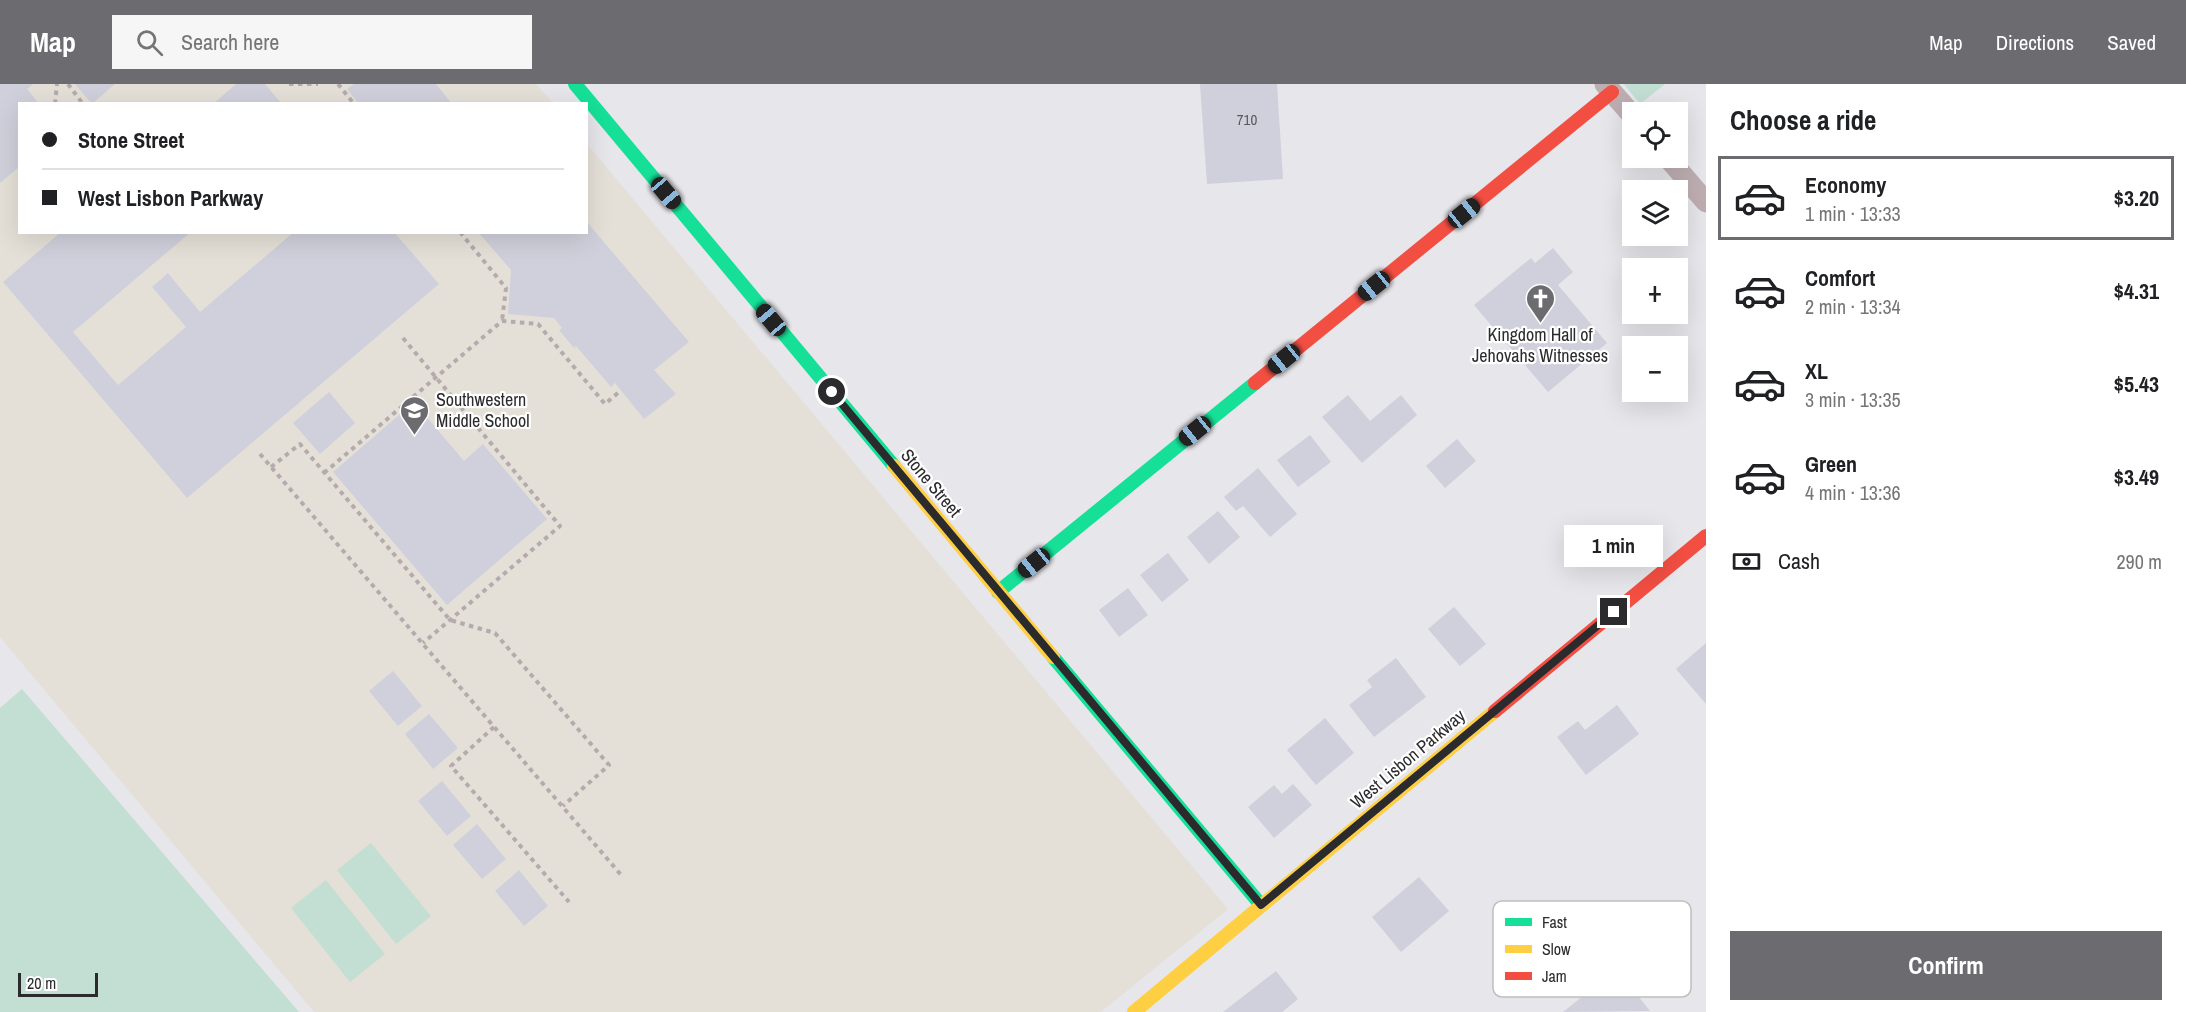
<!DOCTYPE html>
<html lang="en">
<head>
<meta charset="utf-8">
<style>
  body { margin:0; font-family:"Archivo Narrow",sans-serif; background:#f6f6f6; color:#202124; height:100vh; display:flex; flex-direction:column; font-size:22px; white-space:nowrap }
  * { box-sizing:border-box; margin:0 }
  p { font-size:20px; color:#757577 }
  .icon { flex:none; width:33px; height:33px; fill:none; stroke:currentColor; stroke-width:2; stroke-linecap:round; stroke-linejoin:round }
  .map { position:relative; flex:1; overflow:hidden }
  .panel { display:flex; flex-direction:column; background:#fff; width:480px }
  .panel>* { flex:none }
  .hud { position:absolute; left:18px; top:18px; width:570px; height:132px; border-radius:0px; box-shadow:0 6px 24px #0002; display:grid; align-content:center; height:132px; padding:0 24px; background:#fff }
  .buttons { position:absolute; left:1622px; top:18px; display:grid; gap:12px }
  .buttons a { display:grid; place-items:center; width:66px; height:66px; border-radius:0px; background:#fff; box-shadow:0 6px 24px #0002; font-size:30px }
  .scale { position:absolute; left:18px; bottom:15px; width:80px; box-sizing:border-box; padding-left:6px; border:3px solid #2b2b2e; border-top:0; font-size:16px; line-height:21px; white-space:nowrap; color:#2b2b2e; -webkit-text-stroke:4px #fff; paint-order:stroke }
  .end { position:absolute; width:27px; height:27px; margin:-14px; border:8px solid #2b2b2e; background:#fff; box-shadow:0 0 0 3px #fff }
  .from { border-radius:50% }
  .bubble { position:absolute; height:42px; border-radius:0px; background:#fff; box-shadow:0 6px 24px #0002; font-size:20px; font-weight:700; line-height:42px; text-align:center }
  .car { position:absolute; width:18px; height:36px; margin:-18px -9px; border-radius:8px; box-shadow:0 0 4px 2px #0007; background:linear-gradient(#222 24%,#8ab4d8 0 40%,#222 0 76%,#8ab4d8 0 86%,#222 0) }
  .hud b { display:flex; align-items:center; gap:21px; height:57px; font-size:22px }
  .hud b+b { border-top:2px solid #e0e0e0 }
  .hud i { width:15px; height:15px; background:#202124 }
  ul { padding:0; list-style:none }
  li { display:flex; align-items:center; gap:18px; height:84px; margin:0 12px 9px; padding:0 12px; border:3px solid transparent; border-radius:0px }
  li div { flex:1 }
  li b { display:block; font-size:22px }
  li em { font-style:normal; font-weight:700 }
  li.selected { border-color:#6c6c70 }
  li>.icon { width:54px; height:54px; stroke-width:1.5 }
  h2 { padding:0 24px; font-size:27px; line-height:72px }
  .pay { display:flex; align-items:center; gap:15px; height:66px; padding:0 24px; font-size:22px }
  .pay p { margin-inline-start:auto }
  .action { display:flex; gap:12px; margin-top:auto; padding:12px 24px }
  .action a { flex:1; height:69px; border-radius:0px; background:#6c6c70; color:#fff; font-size:24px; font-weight:700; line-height:69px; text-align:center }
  header { display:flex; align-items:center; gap:36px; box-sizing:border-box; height:84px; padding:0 30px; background:#6c6c70; color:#fff }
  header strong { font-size:28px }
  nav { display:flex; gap:33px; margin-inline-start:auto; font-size:21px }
  .search { width:420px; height:54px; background:#f6f6f6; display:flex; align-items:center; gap:15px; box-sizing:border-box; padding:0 21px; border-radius:0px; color:#757577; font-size:22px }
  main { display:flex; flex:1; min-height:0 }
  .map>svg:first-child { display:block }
  .education { fill:#e5e0d7 }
  .green { fill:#c3dfd3 }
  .building { fill:#d0d0dc }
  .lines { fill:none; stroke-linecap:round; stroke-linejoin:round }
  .path { stroke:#b5abaf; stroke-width:4; stroke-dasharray:4.5 4.5; stroke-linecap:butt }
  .street { stroke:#beaeb2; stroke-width:21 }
  .fast { stroke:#16e098; stroke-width:14 }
  .slow { stroke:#ffcf43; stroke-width:14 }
  .jam { stroke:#f24e42; stroke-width:14 }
  .route { stroke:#2b2b2e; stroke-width:8 }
  .labels { text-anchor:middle; stroke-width:4.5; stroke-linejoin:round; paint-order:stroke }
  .number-label { font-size:15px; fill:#57575c }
  .poi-label { font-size:18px; fill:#2b2b2e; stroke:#fff }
  .street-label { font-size:18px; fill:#2b2b2e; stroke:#fff }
  .key { fill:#fff; stroke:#bfbfc0; stroke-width:1.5 }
  .key-label { font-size:16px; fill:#2b2b2e }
</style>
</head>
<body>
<header>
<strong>Map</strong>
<div class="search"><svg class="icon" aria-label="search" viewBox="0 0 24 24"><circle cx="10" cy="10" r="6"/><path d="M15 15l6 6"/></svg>Search here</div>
<nav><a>Map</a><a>Directions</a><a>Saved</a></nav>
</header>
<main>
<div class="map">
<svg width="1706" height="928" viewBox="0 0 1706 928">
  <rect width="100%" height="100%" fill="#e6e6eb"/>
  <!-- education -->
  <polygon class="education" points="0,0 536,0 553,19 20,20 20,148 586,148 587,60 1228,825 1101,928 314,928 0,553"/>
  <!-- green -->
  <g class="green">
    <polygon points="1624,0 1665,0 1640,20"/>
    <polygon points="22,605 299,928 0,928 0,624"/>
    <polygon points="371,759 431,832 396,860 337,786"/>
    <polygon points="326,796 385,870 350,898 291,824"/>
  </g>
  <!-- building -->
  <g class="building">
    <polygon points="0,0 33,0 27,5 39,20 20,20 20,82 0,99"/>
    <polygon points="75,0 115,0 92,20"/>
    <polygon points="236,0 265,0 282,20 213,20"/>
    <polygon points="354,0 436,0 452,20 359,20 347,5"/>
    <polygon points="1200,0 1277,0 1283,95 1207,100"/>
    <polygon points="586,137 689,258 654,286 676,310 644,335 615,299 611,303 576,262 574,264 559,246 562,244 554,234 508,230 511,186 478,148 586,148"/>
    <polygon points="61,148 191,148 73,248 118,301 186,243 152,203 168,189 200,228 294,148 394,148 439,200 187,414 3,198"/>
    <polygon points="1553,164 1573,188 1558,201 1607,259 1548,308 1474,221 1531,174 1535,179"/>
    <polygon points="329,308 355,339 320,370 293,339"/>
    <polygon points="1348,311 1370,337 1401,311 1417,331 1362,379 1322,333"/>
    <polygon points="414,318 464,377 483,360 547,435 447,521 333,388"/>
    <polygon points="1310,351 1331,378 1298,403 1277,376"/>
    <polygon points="1457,355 1476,377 1445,404 1426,382"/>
    <polygon points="1258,384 1297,430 1270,453 1243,422 1236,427 1224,413"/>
    <polygon points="1218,427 1240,453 1209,480 1187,453"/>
    <polygon points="1168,469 1189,496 1162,518 1140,491"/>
    <polygon points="1128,504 1148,531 1119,553 1099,526"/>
    <polygon points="1454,523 1486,560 1460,582 1428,545"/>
    <polygon points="1706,559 1706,620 1676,585"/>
    <polygon points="1396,574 1426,613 1374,653 1349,621 1372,603 1367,596"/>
    <polygon points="393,587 422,622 398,642 369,607"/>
    <polygon points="1617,621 1639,650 1586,691 1557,653 1578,637 1585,646"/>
    <polygon points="429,630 458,664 433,685 405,650"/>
    <polygon points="1325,634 1354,669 1316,701 1287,666"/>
    <polygon points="442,697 471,732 447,752 418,717"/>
    <polygon points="1293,700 1312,721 1274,754 1248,723 1274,701 1282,710"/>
    <polygon points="477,740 506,775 482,795 453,761"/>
    <polygon points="519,786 548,822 524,842 495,807"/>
    <polygon points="1419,793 1449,827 1401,868 1372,833"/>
    <polygon points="1617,885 1650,927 1563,928"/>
    <polygon points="1276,887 1298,915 1282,928 1223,928"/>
  </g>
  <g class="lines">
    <!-- path -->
    <g class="path">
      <polyline points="68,0 83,20"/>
      <polyline points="289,0 318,0"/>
      <polyline points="338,0 354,20"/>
      <polyline points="55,20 57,0"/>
      <polyline points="460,148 506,204 502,237"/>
      <polyline points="403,254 560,442 423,559"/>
      <polyline points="260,370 622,792"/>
      <polyline points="271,383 300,360 450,536 495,549 609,681 563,722"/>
      <polyline points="324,389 502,237 538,240 605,320 619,308"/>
      <polyline points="494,643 451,682 569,818"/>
    </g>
    <!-- street -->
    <g class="street">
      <polyline points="1605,0 1632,31"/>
      <polyline points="1668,74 1706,118"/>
    </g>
    <!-- fast -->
    <g class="fast">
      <polyline points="575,0 894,382"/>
      <polyline points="998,508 1255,299"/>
      <polyline points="1053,573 1261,821"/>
    </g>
    <!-- slow -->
    <g class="slow">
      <polyline points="894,382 1053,573"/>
      <polyline points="1134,928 1495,627"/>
    </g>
    <!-- jam -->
    <g class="jam">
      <polyline points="1255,299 1612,8"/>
      <polyline points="1495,627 1706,452"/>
    </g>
  </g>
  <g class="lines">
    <!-- route -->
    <polyline class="route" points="832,308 1261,821 1614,528"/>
  </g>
  <!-- icons -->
  <defs>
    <symbol id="church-pin" viewBox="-11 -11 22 30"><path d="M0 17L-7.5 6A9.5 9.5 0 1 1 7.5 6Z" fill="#6c6c70" stroke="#fff"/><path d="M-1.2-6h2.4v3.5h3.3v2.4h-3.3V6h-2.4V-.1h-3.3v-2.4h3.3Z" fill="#fff"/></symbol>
    <symbol id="school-pin" viewBox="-11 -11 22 30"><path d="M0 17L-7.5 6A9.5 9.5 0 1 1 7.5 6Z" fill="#6c6c70" stroke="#fff"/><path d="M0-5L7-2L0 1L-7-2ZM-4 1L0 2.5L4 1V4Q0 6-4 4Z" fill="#fff"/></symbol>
  </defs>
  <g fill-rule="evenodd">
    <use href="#church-pin" x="1524" y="198" width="33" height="45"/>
    <use href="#school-pin" x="398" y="310" width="33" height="45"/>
  </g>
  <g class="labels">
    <!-- number labels -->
    <g class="number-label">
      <text x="1247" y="41">710</text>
    </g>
    <!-- poi labels -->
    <g class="poi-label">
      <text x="1540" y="257">Kingdom Hall of<tspan x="1540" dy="21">Jehovahs Witnesses</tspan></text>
      <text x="436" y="322" text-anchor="start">Southwestern<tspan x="436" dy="21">Middle School</tspan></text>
    </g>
    <!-- street labels -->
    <g class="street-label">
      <text transform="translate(931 399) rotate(50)" y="6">Stone Street</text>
      <text transform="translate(1408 675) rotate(-40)" y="6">West Lisbon Parkway</text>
    </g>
  </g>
  <!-- legend -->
  <rect x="1493" y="817" width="198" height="96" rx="9" class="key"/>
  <rect x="1505" y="834" width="27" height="8" fill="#16e098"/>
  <rect x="1505" y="861" width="27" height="8" fill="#ffcf43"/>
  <rect x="1505" y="888" width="27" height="8" fill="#f24e42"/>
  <g class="key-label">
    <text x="1542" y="844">Fast</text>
    <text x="1542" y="871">Slow</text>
    <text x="1542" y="898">Jam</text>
  </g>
</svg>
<div class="buttons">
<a><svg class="icon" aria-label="locate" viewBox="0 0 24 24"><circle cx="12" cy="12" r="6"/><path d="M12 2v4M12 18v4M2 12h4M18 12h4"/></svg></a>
<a><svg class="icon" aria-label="layers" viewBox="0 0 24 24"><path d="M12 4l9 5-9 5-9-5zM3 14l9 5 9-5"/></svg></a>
<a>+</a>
<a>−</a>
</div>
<div class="scale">20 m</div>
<i class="end from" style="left:832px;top:308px"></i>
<i class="end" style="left:1614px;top:528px"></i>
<div class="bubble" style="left:1564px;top:441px;width:99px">1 min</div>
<i class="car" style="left:666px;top:109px;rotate:140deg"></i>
<i class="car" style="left:1464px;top:129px;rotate:51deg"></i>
<i class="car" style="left:1374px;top:202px;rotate:231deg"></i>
<i class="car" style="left:771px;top:236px;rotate:320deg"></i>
<i class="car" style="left:1284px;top:275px;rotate:231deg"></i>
<i class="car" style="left:1195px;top:347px;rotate:231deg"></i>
<i class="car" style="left:1034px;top:479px;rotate:231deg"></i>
<div class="hud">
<b><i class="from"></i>Stone Street</b>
<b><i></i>West Lisbon Parkway</b>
</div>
</div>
<section class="panel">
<h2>Choose a ride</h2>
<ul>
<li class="selected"><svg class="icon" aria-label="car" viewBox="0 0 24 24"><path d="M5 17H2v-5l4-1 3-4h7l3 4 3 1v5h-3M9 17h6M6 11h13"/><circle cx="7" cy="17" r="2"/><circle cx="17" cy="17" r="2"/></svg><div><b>Economy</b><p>1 min · 13:33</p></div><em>$3.20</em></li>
<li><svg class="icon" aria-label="car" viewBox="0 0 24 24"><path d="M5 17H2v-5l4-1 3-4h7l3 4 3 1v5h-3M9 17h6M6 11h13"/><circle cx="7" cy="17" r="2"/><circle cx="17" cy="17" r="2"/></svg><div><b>Comfort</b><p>2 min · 13:34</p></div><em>$4.31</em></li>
<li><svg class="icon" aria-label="car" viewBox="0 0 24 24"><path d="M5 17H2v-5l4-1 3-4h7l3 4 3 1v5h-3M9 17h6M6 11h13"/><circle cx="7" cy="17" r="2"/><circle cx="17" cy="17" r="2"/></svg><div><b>XL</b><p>3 min · 13:35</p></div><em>$5.43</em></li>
<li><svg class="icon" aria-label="car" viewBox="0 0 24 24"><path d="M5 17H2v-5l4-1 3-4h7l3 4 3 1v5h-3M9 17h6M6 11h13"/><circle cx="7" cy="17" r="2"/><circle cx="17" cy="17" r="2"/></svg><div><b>Green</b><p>4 min · 13:36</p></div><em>$3.49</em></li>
</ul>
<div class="pay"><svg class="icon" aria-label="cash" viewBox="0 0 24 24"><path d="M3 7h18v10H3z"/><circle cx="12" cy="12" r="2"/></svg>Cash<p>290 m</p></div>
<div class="action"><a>Confirm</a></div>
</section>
</main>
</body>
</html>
